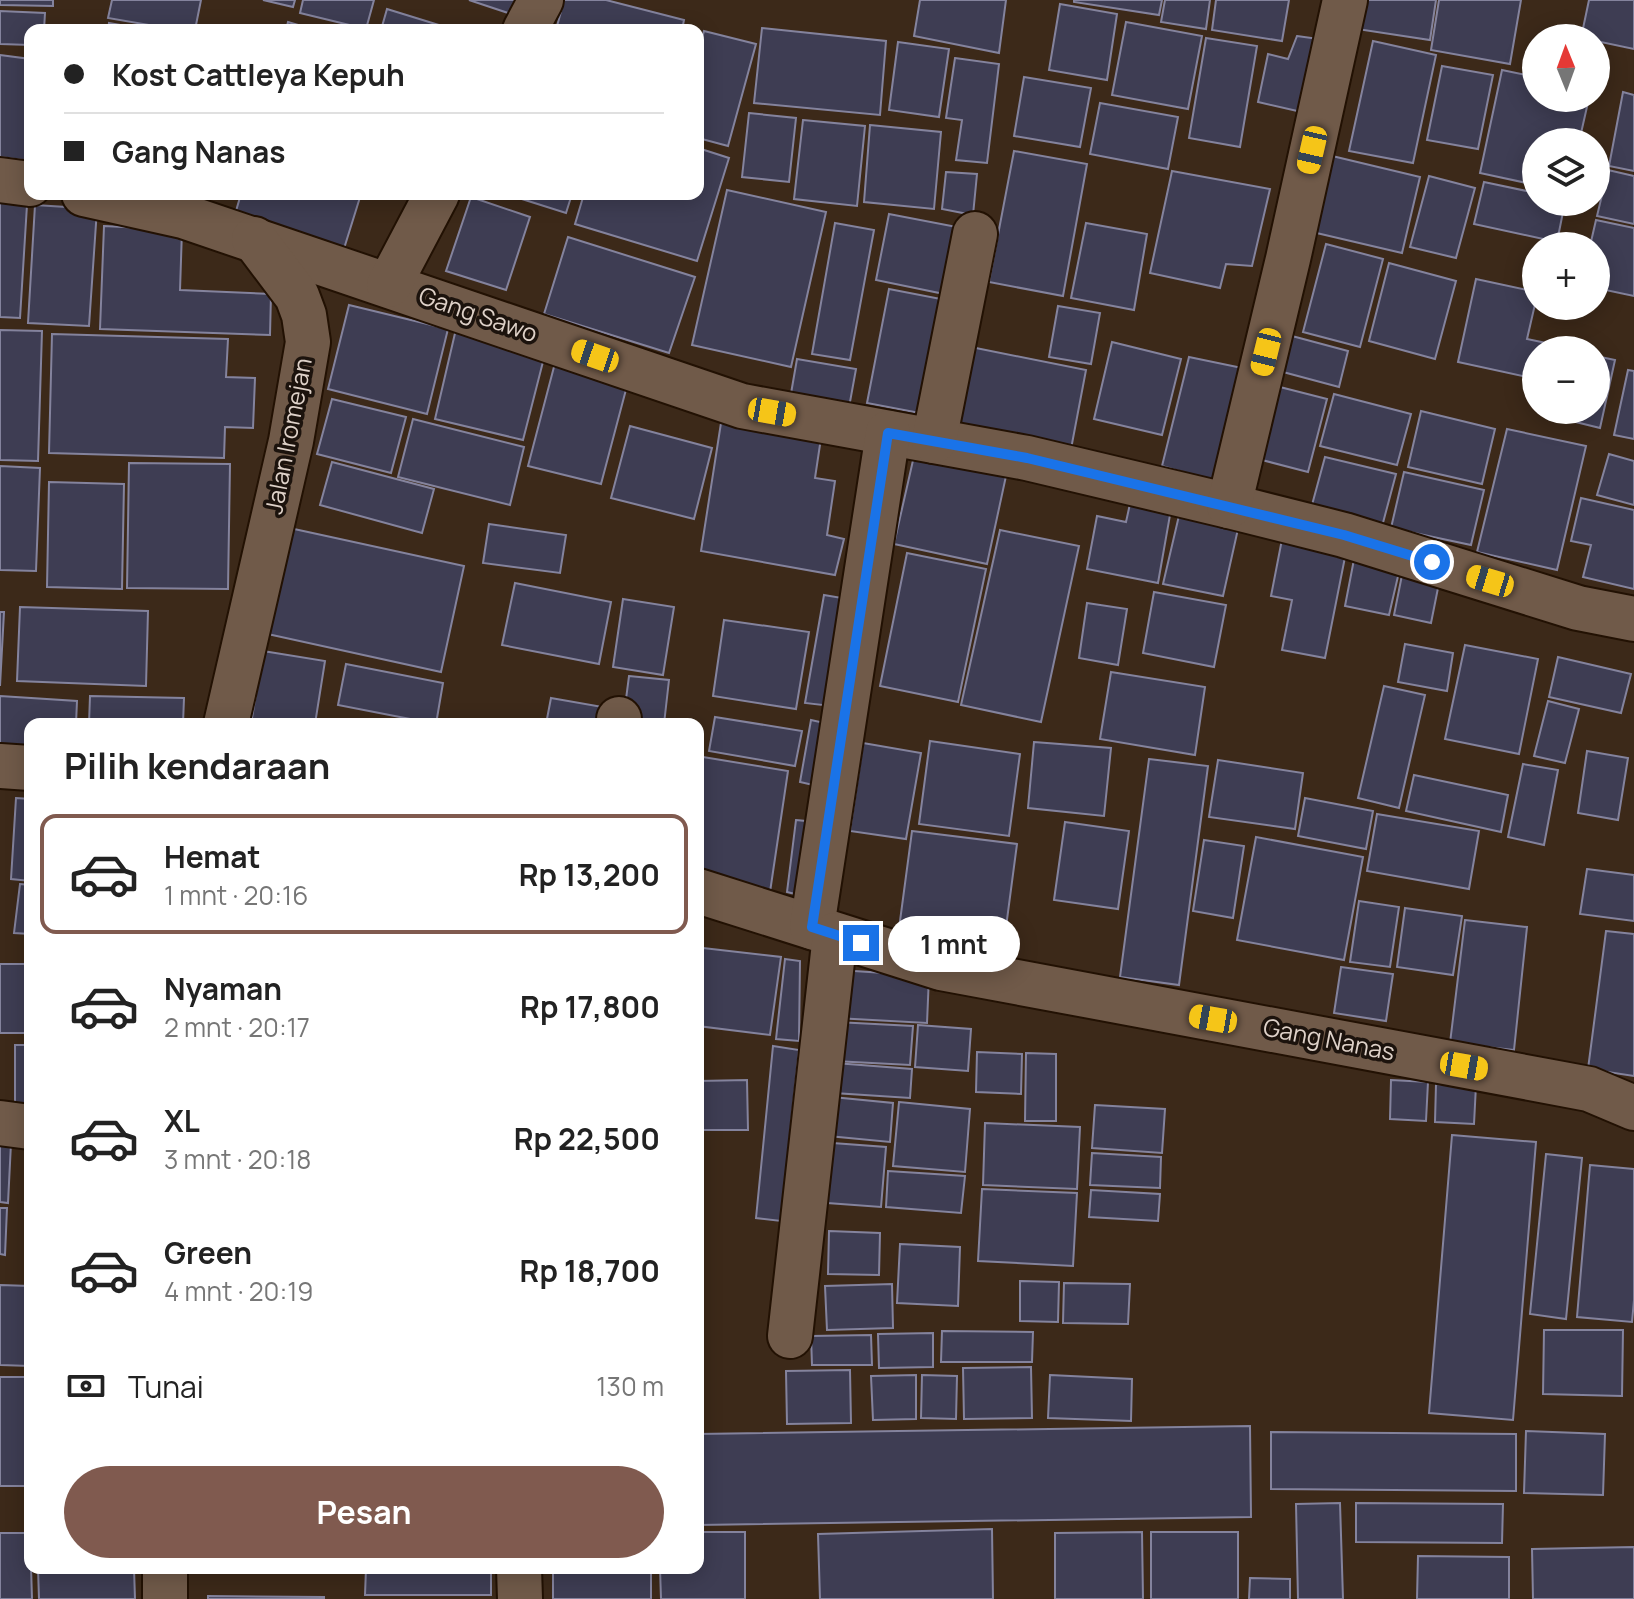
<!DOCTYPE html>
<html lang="id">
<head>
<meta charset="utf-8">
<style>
  body { margin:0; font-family:Manrope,sans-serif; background:#f2f2f2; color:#222; height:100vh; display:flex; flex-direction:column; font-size:30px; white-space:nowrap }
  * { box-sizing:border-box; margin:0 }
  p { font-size:26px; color:#767676 }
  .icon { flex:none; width:44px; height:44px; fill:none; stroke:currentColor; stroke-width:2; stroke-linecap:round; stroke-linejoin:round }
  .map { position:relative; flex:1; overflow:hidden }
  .details { position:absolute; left:24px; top:718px; width:680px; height:856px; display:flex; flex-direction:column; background:#fff; border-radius:16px; box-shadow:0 4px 20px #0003 }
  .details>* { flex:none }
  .hud { position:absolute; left:24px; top:24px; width:680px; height:176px; border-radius:16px; box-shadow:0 4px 20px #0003; display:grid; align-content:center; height:176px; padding:0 40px; background:#fff }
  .needle { width:52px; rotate:359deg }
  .controls { position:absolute; left:1522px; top:24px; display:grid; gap:16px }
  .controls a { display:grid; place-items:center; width:88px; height:88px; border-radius:50%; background:#fff; box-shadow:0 4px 20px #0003; font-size:40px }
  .end { position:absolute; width:36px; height:36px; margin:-18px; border:10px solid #1a73e8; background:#fff; box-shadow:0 0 0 4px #fff }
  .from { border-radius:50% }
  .bubble { position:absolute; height:56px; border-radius:28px; background:#fff; box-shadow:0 4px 20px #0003; font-size:26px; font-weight:700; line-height:56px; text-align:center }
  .car { position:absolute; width:24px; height:48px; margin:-24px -12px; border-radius:10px; box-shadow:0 0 6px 2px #0007; background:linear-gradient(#f5c518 24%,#345 0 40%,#f5c518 0 76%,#345 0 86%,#f5c518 0) }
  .hud b { display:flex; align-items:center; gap:28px; height:76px; font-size:30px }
  .hud b+b { border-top:2px solid #e0e0e0 }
  .hud i { width:20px; height:20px; background:#222 }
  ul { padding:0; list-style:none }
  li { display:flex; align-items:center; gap:24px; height:120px; margin:0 16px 12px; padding:0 24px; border:4px solid transparent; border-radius:16px }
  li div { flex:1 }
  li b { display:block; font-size:30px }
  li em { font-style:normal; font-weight:700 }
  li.active { border-color:#805a4f }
  li>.icon { width:72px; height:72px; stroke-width:1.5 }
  h2 { padding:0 40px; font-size:36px; line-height:96px }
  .pay { display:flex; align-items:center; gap:20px; height:88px; padding:0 40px; font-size:30px }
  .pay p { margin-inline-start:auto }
  .primary-button { display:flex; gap:16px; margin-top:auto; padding:16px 40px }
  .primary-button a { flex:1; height:92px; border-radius:48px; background:#805a4f; color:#fff; font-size:32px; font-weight:700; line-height:92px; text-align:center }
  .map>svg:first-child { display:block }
  .building { fill:#3e3d53; stroke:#84839d; stroke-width:2 }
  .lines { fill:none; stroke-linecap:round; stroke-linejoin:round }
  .minor-casing { stroke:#221103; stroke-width:48 }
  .minor { stroke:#705a49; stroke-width:44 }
  .route { stroke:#1a73e8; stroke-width:10 }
  .labels { text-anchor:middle; stroke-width:7; stroke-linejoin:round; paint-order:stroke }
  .street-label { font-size:24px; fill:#ded1c8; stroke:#1c130d }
</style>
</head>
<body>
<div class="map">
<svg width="1634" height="1599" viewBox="0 0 1634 1599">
  <rect width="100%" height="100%" fill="#3c2919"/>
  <!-- building -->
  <g class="building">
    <polygon points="0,0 53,0 53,6 0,5"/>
    <polygon points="112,0 201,0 195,30 178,30 108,18"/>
    <polygon points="263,0 295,0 293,7"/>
    <polygon points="303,0 374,0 366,29 300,13"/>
    <polygon points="469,0 523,0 517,16"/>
    <polygon points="564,0 606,0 684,20 682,30 556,30"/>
    <polygon points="920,0 1006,0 999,53 914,36"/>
    <polygon points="1074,0 1162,0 1159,15 1074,2"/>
    <polygon points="1165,0 1210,0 1206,29 1161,22"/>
    <polygon points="1216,0 1289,0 1282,41 1212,30"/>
    <polygon points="1362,0 1436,0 1430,40 1357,29"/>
    <polygon points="1439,0 1521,0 1510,64 1431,50"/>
    <polygon points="1589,0 1634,0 1634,49 1596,41 1596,38 1581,38"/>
    <polygon points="1060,4 1117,14 1107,80 1049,70"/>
    <polygon points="387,9 455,30 381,30"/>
    <polygon points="0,11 45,13 44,30 30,30 30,45 0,44"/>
    <polygon points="288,22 315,30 286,30"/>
    <polygon points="1126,22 1202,36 1188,109 1112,95"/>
    <polygon points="109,23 149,30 108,30"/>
    <polygon points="762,28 886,41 880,115 754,103"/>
    <polygon points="704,31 756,44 728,146 698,138 698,54"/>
    <polygon points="1297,36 1319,39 1306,113 1258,102 1268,54 1288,59"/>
    <polygon points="1206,38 1257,46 1240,147 1189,138"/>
    <polygon points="1373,41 1436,55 1413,163 1349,151"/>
    <polygon points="898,42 949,49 939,117 889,110"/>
    <polygon points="0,55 30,59 30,161 0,157"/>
    <polygon points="955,58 999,64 987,163 956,160 962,120 946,118"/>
    <polygon points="1442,66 1493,75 1478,149 1427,140"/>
    <polygon points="1502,70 1536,77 1536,98 1589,98 1579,142 1536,142 1536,185 1480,173"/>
    <polygon points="1024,77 1091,88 1080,147 1014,136"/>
    <polygon points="1623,92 1634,95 1634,171 1609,166"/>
    <polygon points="1100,103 1178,117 1168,169 1090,154"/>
    <polygon points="749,113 796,118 789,182 742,177"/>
    <polygon points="803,120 865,126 857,206 794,199"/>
    <polygon points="870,125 941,132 934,209 864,202"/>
    <polygon points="698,148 729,158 697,261 575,224 584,194 698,194"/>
    <polygon points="1014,151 1087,164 1063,296 989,282"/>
    <polygon points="1328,155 1420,177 1402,253 1308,231"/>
    <polygon points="1608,170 1634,176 1634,224 1597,216"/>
    <polygon points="1172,171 1270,189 1252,266 1226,264 1220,288 1150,273"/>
    <polygon points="946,172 977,174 973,215 942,209"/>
    <polygon points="1429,176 1475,188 1456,258 1410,247"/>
    <polygon points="1484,182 1536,193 1536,202 1565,202 1557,242 1474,224"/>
    <polygon points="727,190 826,212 791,367 692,345"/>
    <polygon points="241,194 361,194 342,255 233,221"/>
    <polygon points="506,194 572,194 566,213"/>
    <polygon points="471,197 530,217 506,290 446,271"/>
    <polygon points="0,202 27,205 20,318 0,317"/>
    <polygon points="35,205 97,209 89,326 28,323"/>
    <polygon points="889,214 962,228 949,295 876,280"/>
    <polygon points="1596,220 1634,228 1634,296 1596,288 1596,246 1590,246"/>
    <polygon points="835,223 874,230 850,360 812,354"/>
    <polygon points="1086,223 1147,234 1134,310 1071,298"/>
    <polygon points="104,226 182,230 180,290 271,294 270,335 100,329"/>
    <polygon points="568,237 695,277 669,353 544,314"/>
    <polygon points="1326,244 1383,259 1360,347 1303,332"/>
    <polygon points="1389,263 1456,281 1435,359 1369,341"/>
    <polygon points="1476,279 1536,292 1536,300 1527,339 1551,344 1549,350 1536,350 1536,379 1458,362"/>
    <polygon points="889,289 946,300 925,414 867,403"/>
    <polygon points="349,305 448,329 427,414 328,389"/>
    <polygon points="1058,306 1100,313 1091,364 1049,357"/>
    <polygon points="456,329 546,350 523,440 435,419"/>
    <polygon points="0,330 42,331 38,461 0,460"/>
    <polygon points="52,334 228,339 226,377 255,378 253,428 225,427 224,458 49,453"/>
    <polygon points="1292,336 1348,351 1339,387 1283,372"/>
    <polygon points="1112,342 1181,359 1162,435 1094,419"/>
    <polygon points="966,346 1086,370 1071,449 954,429"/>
    <polygon points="1596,356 1615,360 1600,428 1539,413 1540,410 1596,410"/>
    <polygon points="1189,357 1247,369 1219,483 1162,466"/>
    <polygon points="797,359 856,369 848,413 789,405"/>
    <polygon points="555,363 628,382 601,484 528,466"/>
    <polygon points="1628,370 1634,371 1634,439 1614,435"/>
    <polygon points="1276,386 1327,399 1308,472 1258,459"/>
    <polygon points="1334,394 1411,414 1397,465 1320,446"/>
    <polygon points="332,399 406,417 391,473 317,454"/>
    <polygon points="1421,411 1495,429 1482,484 1408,467"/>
    <polygon points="413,419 524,447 510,505 398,477"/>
    <polygon points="721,423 821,438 815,478 835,481 827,535 844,539 835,575 701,551"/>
    <polygon points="630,426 712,448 694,519 611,498"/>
    <polygon points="1507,429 1586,446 1557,570 1477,552"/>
    <polygon points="1609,454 1634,461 1634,505 1597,495"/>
    <polygon points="914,456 1006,476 987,564 894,544"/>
    <polygon points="1325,457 1396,474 1380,534 1309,516"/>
    <polygon points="332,462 434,489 422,533 320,505"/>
    <polygon points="129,463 230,464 228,589 127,588"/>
    <polygon points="0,466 40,468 36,571 0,570"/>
    <polygon points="1404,472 1484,490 1471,545 1391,528"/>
    <polygon points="49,482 124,484 122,589 47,587"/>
    <polygon points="1133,490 1173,498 1158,583 1087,569 1097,516 1126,522"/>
    <polygon points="1581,498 1634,510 1634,589 1583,577 1591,545 1571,541"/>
    <polygon points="1181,507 1240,520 1223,596 1163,584"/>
    <polygon points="489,524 566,535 560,573 483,563"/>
    <polygon points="285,527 464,566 441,672 263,633"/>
    <polygon points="1284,529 1348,542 1325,658 1282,650 1292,600 1271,596"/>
    <polygon points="1000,530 1079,546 1041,722 961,705"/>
    <polygon points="1356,549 1402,559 1389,615 1345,606"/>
    <polygon points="907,553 986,569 958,702 880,686"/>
    <polygon points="1405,560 1442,568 1431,623 1394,615"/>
    <polygon points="515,583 611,602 599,664 502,645"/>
    <polygon points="1154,592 1226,605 1214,667 1143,653"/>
    <polygon points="824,595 842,598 831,706 805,703"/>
    <polygon points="623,599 674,607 663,675 613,667"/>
    <polygon points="1087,603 1127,609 1118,665 1079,658"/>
    <polygon points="20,607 148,611 146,686 17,681"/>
    <polygon points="0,612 4,612 0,686"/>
    <polygon points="724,620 809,632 796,709 713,696"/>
    <polygon points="1405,644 1453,653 1447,691 1398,682"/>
    <polygon points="1465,645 1538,659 1519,754 1445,739"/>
    <polygon points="263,651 325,661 315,724 251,724"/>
    <polygon points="1558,657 1631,674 1621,713 1549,697"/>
    <polygon points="346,664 443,683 436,724 338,705"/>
    <polygon points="1111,672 1205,687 1195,755 1100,739"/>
    <polygon points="629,676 669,680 664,724 623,722"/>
    <polygon points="1384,686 1425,695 1399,808 1358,798"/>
    <polygon points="0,696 77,701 76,724 30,724 30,751 0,750"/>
    <polygon points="90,696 184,698 183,724 89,724"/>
    <polygon points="551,698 614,709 612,724 546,724"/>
    <polygon points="1548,701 1579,709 1565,763 1534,756"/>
    <polygon points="715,717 802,731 795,766 709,751"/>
    <polygon points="811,720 829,724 822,787 800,782"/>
    <polygon points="930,741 1020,754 1009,836 919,824"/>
    <polygon points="1034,742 1111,748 1104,816 1028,808"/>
    <polygon points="863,743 921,753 906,839 850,831"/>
    <polygon points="1587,751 1628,758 1618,820 1578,813"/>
    <polygon points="703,757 788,771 770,892 698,881 698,788"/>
    <polygon points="1149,759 1208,766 1179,985 1120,977"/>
    <polygon points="1218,760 1303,773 1295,829 1209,817"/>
    <polygon points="1523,764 1558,770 1544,845 1508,837"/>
    <polygon points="1414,775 1508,795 1501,832 1406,811"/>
    <polygon points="16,798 30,799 30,881 11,879"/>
    <polygon points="1305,798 1373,811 1366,849 1298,836"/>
    <polygon points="1377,814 1479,831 1469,889 1367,871"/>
    <polygon points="796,820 816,822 807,897 787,892"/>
    <polygon points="1065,822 1129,831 1118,909 1054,900"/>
    <polygon points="912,831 1017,844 1003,950 898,936"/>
    <polygon points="1256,837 1363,857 1344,960 1237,940"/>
    <polygon points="1204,840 1244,846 1233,918 1193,911"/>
    <polygon points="1587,869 1634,875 1634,921 1580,914"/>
    <polygon points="20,884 30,885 30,934 14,933"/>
    <polygon points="1359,901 1399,907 1390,967 1350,962"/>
    <polygon points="1405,908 1462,916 1453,975 1397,967"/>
    <polygon points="1465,920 1527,927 1514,1050 1450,1043"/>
    <polygon points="1606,931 1634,934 1634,1076 1588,1069"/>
    <polygon points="703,948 781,957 770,1035 698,1026 698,987"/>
    <polygon points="785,959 800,961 799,1041 776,1039"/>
    <rect x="0" y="964" width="30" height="69"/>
    <polygon points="1341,967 1393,974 1386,1021 1334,1013"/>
    <polygon points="839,970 929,976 927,1023 836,1018"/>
    <polygon points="836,1022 913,1026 910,1065 834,1061"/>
    <polygon points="918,1025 971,1029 968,1071 915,1067"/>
    <rect x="15" y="1045" width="15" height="59"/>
    <polygon points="773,1046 799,1050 781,1221 756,1218"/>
    <polygon points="977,1052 1022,1054 1021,1094 976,1092"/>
    <polygon points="1026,1053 1056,1054 1056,1121 1025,1121"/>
    <polygon points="835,1063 912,1069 910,1098 834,1093"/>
    <polygon points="747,1080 748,1130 698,1130 698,1081"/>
    <polygon points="1391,1080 1428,1082 1426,1121 1390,1119"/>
    <polygon points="1436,1084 1476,1085 1474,1124 1435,1122"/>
    <polygon points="822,1096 893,1103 890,1142 818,1135"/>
    <polygon points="899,1102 970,1109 965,1172 893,1166"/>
    <polygon points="1095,1105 1165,1109 1162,1153 1092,1148"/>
    <polygon points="985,1123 1080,1127 1077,1189 983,1185"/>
    <polygon points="1452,1135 1536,1142 1513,1420 1429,1413"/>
    <polygon points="819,1142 886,1147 881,1207 814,1202"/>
    <polygon points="0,1143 11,1143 8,1203 0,1202"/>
    <polygon points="1092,1153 1161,1157 1160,1188 1090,1185"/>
    <polygon points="1546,1154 1582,1158 1566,1319 1530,1314"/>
    <polygon points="1590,1165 1634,1169 1634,1300 1632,1322 1577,1317"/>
    <polygon points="888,1171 965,1176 961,1213 886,1207"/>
    <polygon points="982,1189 1077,1193 1073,1266 978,1261"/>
    <polygon points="1091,1190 1160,1194 1158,1221 1089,1217"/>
    <polygon points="0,1208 7,1208 5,1255 0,1254"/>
    <polygon points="829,1231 880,1233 879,1275 828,1274"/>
    <polygon points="900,1244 960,1247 958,1306 897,1303"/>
    <polygon points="1020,1281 1059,1282 1058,1322 1020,1321"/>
    <polygon points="1064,1283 1130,1284 1128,1324 1063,1323"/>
    <polygon points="892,1284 893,1328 827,1330 825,1286"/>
    <polygon points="0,1285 30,1286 30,1366 0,1365"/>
    <polygon points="1544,1330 1623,1330 1622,1396 1543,1394"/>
    <polygon points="942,1331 1033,1332 1032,1362 941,1362"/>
    <polygon points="933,1333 933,1367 879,1368 878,1334"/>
    <polygon points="871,1335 872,1365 812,1365 811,1336"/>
    <polygon points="1031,1367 1032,1418 964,1419 963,1368"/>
    <polygon points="850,1370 851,1423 787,1424 786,1371"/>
    <polygon points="916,1375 916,1419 873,1420 871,1376"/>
    <polygon points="922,1375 957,1376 956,1419 921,1418"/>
    <polygon points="1050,1375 1132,1379 1131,1421 1048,1418"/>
    <rect x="0" y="1377" width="30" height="109"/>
    <polygon points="1250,1426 1251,1517 698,1525 698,1434"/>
    <polygon points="1526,1431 1605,1434 1603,1495 1524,1493"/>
    <polygon points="1271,1432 1516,1434 1516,1491 1271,1489"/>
    <polygon points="1340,1503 1343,1599 1298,1599 1296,1504"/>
    <polygon points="1356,1503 1503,1504 1502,1543 1356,1542"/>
    <polygon points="992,1529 993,1599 820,1599 818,1534"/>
    <polygon points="698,1532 745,1532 745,1599 661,1599 660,1568 698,1568"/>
    <polygon points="1142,1532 1143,1599 1055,1599 1055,1533"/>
    <rect x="1151" y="1532" width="87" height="67"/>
    <polygon points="0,1533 30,1533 32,1599 0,1599"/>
    <polygon points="1634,1547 1634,1599 1533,1599 1532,1549"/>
    <polygon points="1418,1556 1509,1557 1509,1599 1417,1599"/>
    <polygon points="38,1568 134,1568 135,1599 39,1599"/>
    <polygon points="366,1568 491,1568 491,1595 365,1595"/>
    <rect x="553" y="1568" width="98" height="31"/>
    <polygon points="1250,1578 1290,1579 1290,1599 1249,1599"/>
    <polygon points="208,1596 324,1597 324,1599 208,1599"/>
  </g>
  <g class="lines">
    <defs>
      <g id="minor">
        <polyline points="525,30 541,0"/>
        <polyline points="0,180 30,184"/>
        <polyline points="84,194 183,216 742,406 1027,458 1229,506 1344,535 1578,608 1634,619"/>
        <polyline points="389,285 437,194"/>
        <polyline points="934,441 975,234"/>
        <polyline points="1229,506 1288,259 1345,0"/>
        <polyline points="619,719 619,724"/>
        <polyline points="226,724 291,441 308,342 304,315 297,296 254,239"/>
        <polyline points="0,766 30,768"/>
        <polyline points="698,891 941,968 1589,1089 1634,1108"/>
        <polyline points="812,927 888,433"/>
        <polyline points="0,1123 30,1127"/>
        <polyline points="790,1336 835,935"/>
        <polyline points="165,1568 165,1599"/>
        <polyline points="519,1568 520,1599"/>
      </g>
    </defs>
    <!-- minor casing -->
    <use href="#minor" class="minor-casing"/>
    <!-- minor -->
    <use href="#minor" class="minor"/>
  </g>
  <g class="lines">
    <!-- route -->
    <polyline class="route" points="861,943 812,927 888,433 1027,458 1085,472 1344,535 1432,562"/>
  </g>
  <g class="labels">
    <!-- street labels -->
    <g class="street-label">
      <text transform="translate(478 315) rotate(19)" y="8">Gang Sawo</text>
      <text transform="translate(289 436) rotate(-79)" y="8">Jalan Iromejan</text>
      <text transform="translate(1329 1040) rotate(11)" y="8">Gang Nanas</text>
    </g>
  </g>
</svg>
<div class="controls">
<a><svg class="needle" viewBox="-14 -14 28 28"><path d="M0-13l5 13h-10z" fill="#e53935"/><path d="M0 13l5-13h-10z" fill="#767676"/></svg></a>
<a><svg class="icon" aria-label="layers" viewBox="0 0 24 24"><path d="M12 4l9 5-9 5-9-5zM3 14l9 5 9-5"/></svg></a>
<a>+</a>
<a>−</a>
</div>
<i class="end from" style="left:1432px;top:562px"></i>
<i class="end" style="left:861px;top:943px"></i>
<div class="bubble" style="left:888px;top:916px;width:132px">1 mnt</div>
<i class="car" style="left:1312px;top:150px;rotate:193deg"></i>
<i class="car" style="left:1266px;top:352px;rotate:194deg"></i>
<i class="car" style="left:595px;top:356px;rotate:289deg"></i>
<i class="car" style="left:772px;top:412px;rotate:100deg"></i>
<i class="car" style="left:1490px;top:581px;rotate:287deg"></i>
<i class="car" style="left:1213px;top:1019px;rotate:280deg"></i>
<i class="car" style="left:1464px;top:1066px;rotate:100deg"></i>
<div class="hud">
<b><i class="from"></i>Kost Cattleya Kepuh</b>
<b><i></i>Gang Nanas</b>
</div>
<section class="details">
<h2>Pilih kendaraan</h2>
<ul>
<li class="active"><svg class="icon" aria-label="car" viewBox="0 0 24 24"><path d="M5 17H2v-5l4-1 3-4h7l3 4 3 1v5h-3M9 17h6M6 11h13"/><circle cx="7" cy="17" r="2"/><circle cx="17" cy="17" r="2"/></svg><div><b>Hemat</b><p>1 mnt · 20:16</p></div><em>Rp 13,200</em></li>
<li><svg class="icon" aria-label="car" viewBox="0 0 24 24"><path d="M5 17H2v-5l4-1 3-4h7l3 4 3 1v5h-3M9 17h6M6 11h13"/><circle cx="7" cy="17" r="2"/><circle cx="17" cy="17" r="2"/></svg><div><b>Nyaman</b><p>2 mnt · 20:17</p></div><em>Rp 17,800</em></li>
<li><svg class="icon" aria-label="car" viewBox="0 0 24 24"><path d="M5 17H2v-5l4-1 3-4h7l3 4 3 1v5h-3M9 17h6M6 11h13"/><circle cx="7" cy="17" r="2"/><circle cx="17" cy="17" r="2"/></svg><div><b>XL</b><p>3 mnt · 20:18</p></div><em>Rp 22,500</em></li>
<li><svg class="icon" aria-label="car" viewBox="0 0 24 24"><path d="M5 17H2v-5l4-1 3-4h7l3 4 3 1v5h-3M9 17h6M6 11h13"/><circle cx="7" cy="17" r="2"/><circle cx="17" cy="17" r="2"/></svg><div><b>Green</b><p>4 mnt · 20:19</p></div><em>Rp 18,700</em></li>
</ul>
<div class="pay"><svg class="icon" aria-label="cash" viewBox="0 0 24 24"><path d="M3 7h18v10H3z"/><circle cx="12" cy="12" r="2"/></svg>Tunai<p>130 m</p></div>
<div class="primary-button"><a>Pesan</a></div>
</section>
</div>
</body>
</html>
